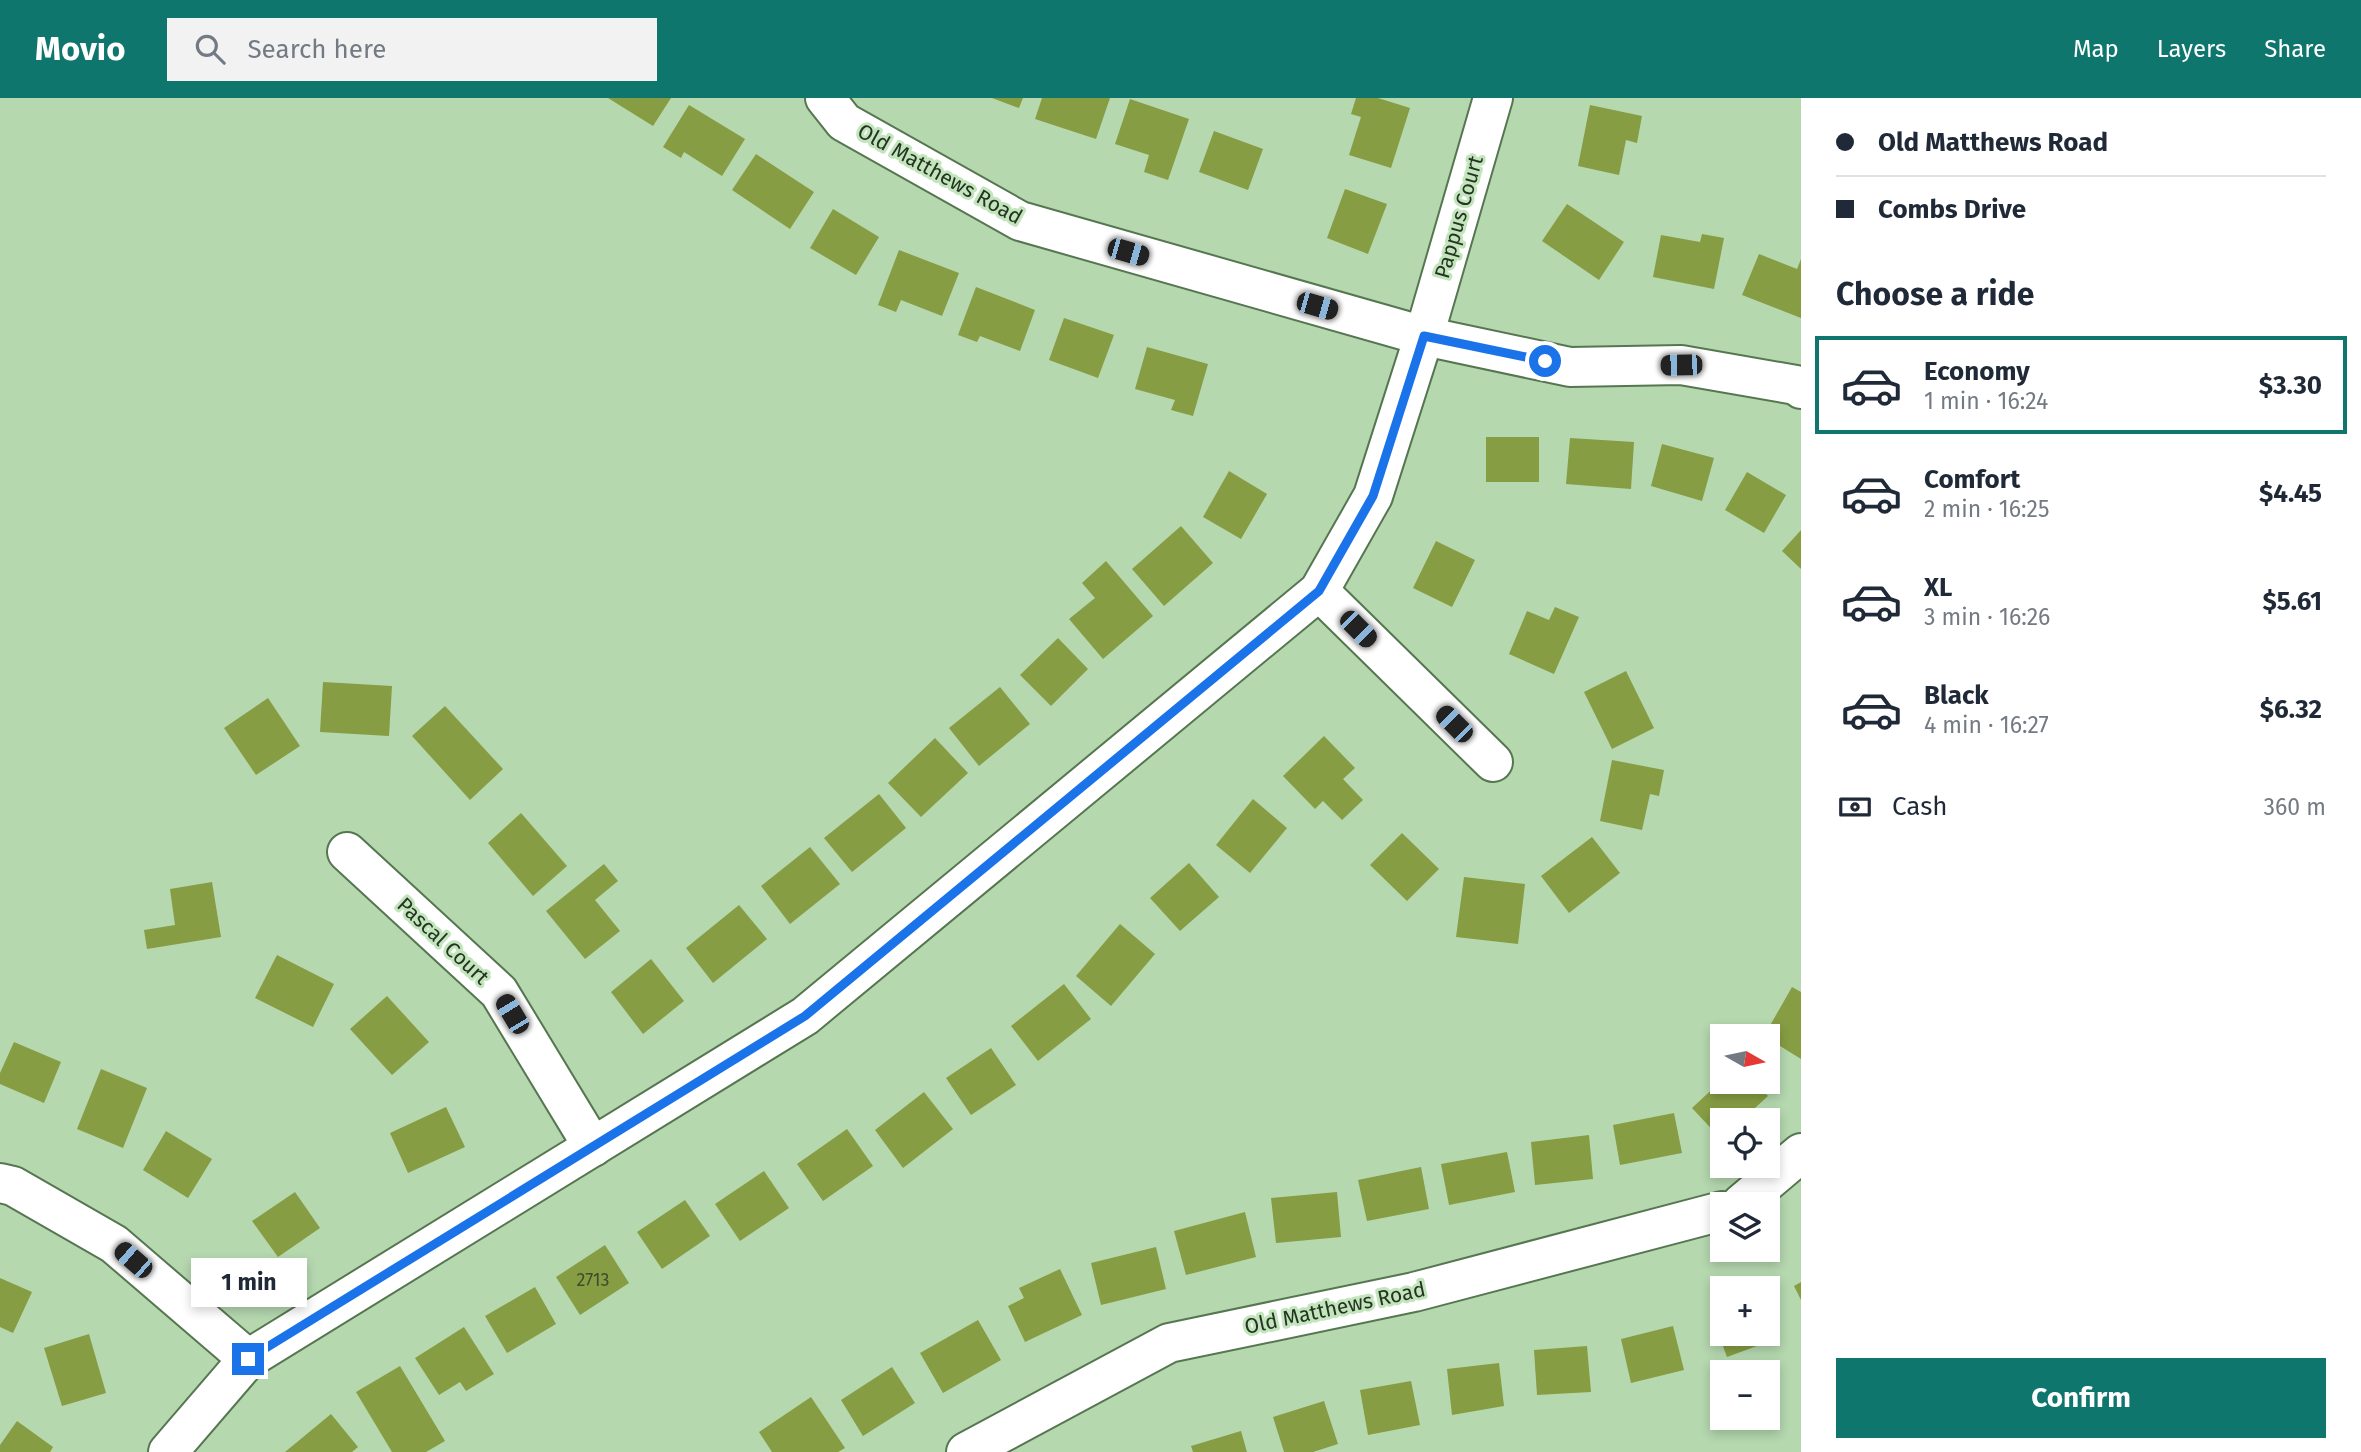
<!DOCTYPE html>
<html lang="en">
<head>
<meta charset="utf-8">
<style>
  body { margin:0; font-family:"Fira Sans",sans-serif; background:#f2f2f3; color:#1f2937; height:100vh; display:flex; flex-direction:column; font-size:26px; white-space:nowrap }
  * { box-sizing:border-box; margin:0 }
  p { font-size:23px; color:#747a83 }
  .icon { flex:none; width:38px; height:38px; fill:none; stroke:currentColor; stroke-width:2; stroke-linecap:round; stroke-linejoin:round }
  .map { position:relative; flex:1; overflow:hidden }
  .sheet { display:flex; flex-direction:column; background:#fff; width:560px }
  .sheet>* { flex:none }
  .hud { display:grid; align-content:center; height:154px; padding:0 35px; background:#fff }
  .needle { width:46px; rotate:99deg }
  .buttons { position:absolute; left:1710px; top:926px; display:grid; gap:14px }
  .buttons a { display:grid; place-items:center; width:70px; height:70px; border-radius:0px; background:#fff; box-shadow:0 4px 10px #0003; font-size:35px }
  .end { position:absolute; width:32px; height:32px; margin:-16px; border:9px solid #1a73e8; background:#fff; box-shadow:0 0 0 4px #fff }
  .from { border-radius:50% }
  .bubble { position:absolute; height:49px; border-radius:0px; background:#fff; box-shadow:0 4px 10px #0003; font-size:23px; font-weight:700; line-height:49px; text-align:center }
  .car { position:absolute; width:21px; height:42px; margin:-21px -10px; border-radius:9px; box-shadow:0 0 5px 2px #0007; background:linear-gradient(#222 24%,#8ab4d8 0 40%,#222 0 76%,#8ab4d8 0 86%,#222 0) }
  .hud b { display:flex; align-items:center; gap:24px; height:66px; font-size:26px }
  .hud b+b { border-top:2px solid #e0e1e3 }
  .hud i { width:18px; height:18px; background:#1f2937 }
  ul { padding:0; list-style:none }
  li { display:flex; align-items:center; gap:21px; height:98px; margin:0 14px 10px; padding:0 21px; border:4px solid transparent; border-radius:0px }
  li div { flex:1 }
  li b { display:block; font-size:26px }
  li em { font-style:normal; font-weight:700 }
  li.selected { border-color:#0f766e }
  li>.icon { width:63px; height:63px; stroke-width:1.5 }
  h2 { padding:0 35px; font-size:32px; line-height:84px }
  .pay { display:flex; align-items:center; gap:18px; height:77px; padding:0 35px; font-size:26px }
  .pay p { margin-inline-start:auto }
  .action { display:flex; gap:14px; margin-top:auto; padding:14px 35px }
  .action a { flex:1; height:80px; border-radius:0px; background:#0f766e; color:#fff; font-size:28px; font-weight:700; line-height:80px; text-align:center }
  header { display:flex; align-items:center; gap:42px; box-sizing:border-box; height:98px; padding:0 35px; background:#0f766e; color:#fff }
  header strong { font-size:33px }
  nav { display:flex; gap:38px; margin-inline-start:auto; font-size:24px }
  .search { width:490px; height:63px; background:#f2f2f3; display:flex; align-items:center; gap:18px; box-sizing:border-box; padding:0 24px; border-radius:0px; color:#747a83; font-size:26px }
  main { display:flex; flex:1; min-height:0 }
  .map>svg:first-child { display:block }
  .building { fill:#869d43 }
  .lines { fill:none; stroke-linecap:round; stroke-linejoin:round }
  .minor-casing { stroke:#567651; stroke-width:42 }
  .minor { stroke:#fff; stroke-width:38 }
  .route { stroke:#1a73e8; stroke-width:9 }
  .labels { text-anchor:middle; stroke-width:6; stroke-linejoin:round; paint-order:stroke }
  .number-label { font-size:18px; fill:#3d4e2b }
  .street-label { font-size:21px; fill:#253323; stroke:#c2e5bc }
</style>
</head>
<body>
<header>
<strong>Movio</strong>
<div class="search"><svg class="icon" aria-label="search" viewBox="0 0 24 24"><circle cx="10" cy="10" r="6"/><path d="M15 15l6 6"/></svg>Search here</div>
<nav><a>Map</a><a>Layers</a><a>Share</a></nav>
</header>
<main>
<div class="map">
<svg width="1801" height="1354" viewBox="0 0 1801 1354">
  <rect width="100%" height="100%" fill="#b5d8af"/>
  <!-- building -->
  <g class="building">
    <polygon points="608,0 671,0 653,28"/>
    <polygon points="992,0 1023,0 1019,10"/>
    <polygon points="1042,0 1110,0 1096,41 1035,21"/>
    <polygon points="1356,0 1378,0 1410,10 1391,70 1349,57 1361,19 1351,16"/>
    <polygon points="1130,1 1189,21 1168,82 1144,74 1149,57 1115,46"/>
    <polygon points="689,7 745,41 722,78 684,54 681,60 663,49"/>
    <polygon points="1590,7 1642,18 1637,45 1626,42 1619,77 1578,68"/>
    <polygon points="1214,33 1263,51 1248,92 1199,74"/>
    <polygon points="756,56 814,94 790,131 732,92"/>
    <polygon points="1345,91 1387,106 1368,156 1327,140"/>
    <polygon points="1567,106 1624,144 1599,182 1542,143"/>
    <polygon points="833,111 879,139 856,177 810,150"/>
    <polygon points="1702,136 1724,140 1714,191 1653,179 1661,137 1700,144"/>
    <polygon points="899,152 959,175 942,218 901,202 896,214 878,207"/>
    <polygon points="1759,156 1797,171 1801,161 1801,220 1742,197"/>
    <polygon points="976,189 1035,212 1020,253 980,238 977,244 958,237"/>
    <polygon points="1064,220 1114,237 1098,280 1049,262"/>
    <polygon points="1147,249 1208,266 1193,318 1171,312 1175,302 1135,291"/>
    <rect x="1486" y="339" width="53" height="45"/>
    <polygon points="1570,340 1634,344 1631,391 1566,386"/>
    <polygon points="1662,346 1714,360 1702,403 1651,388"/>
    <polygon points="1229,373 1267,396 1241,441 1203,419"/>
    <polygon points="1747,374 1786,397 1764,435 1725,412"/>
    <polygon points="1181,428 1213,465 1164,508 1132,471"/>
    <polygon points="1801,432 1801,471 1782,453"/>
    <polygon points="1436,443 1475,462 1452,509 1413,490"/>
    <polygon points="1106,463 1153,518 1103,561 1069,521 1095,500 1082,485"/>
    <polygon points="1555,509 1579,519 1554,576 1509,556 1527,513 1549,522"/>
    <polygon points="1058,540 1088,571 1051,608 1020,577"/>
    <polygon points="1626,573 1654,630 1612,651 1584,594"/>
    <polygon points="323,584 392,588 389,638 320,634"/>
    <polygon points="1000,589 1030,626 979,668 949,630"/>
    <polygon points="268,600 300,648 256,677 224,630"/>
    <polygon points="445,608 503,671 470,702 412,638"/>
    <polygon points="1324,638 1355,670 1343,681 1363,702 1342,722 1323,703 1315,711 1283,678"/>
    <polygon points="935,640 968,675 921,719 888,685"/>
    <polygon points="1612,662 1664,672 1659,698 1650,696 1642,732 1600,723"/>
    <polygon points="879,696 906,730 852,774 824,740"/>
    <polygon points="1253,701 1287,730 1250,775 1216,747"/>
    <polygon points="521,715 567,768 533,798 488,745"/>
    <polygon points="1402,735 1439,771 1407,803 1370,767"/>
    <polygon points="1592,739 1620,775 1569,815 1541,778"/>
    <polygon points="810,749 840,786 790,826 761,788"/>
    <polygon points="1189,765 1219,799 1180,833 1150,800"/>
    <polygon points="604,766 618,783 595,802 620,833 585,861 546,813"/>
    <polygon points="1464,779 1525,786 1518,846 1456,839"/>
    <polygon points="212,784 221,839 147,851 144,832 175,827 170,791"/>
    <polygon points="739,807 767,841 713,885 686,850"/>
    <polygon points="1120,826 1155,856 1111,908 1076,878"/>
    <polygon points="277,857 334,886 313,929 255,900"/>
    <polygon points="651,861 684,903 643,936 611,894"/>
    <polygon points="1064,886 1091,921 1038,963 1011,928"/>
    <polygon points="1792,889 1801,894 1801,961 1764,938"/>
    <polygon points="387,898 429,944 392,977 350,931"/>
    <polygon points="14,944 61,964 44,1005 0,986 0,975"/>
    <polygon points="991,950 1016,987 971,1017 946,980"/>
    <polygon points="101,971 147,990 123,1050 77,1031"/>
    <polygon points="1720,984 1755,984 1768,998 1742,1022 1722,1022 1722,1042 1692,1010"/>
    <polygon points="924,994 953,1031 903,1070 875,1032"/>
    <polygon points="446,1009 465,1049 408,1075 390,1035"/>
    <polygon points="1674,1015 1682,1055 1620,1067 1613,1027"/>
    <polygon points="847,1031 873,1068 823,1103 797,1066"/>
    <polygon points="166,1033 212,1061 188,1100 143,1072"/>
    <polygon points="1589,1037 1593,1081 1535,1087 1531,1044"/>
    <polygon points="1507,1054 1515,1094 1449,1107 1441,1066"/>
    <polygon points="1421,1069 1429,1111 1367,1123 1358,1082"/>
    <polygon points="764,1073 789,1110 740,1143 715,1106"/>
    <polygon points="295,1094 320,1130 278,1159 252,1123"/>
    <polygon points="1337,1094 1341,1139 1276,1145 1271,1100"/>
    <polygon points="685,1102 710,1138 662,1171 637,1134"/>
    <polygon points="1245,1114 1256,1159 1186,1177 1174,1133"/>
    <polygon points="605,1147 629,1185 580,1217 556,1179"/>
    <polygon points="1156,1149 1166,1191 1101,1207 1091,1165"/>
    <polygon points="1060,1171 1082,1217 1025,1244 1008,1208 1024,1200 1019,1190"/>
    <polygon points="0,1180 32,1194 13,1235 0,1229"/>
    <polygon points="1801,1184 1801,1202 1794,1188"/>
    <polygon points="535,1189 556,1226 507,1255 485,1218"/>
    <polygon points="1722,1212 1722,1236 1768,1236 1768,1220 1776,1241 1727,1259 1711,1216"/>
    <polygon points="978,1222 1001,1262 943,1295 920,1255"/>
    <polygon points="1673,1228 1684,1272 1631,1285 1621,1241"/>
    <polygon points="464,1229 494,1276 466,1293 460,1284 439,1297 415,1260"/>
    <polygon points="89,1236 106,1295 62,1308 44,1250"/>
    <polygon points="1587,1248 1591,1294 1537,1297 1534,1252"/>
    <polygon points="1499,1265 1504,1308 1452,1317 1447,1271"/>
    <polygon points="400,1268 445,1343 426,1354 392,1354 356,1294"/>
    <polygon points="892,1269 915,1305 863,1338 841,1302"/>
    <polygon points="1411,1283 1420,1327 1368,1337 1360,1292"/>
    <polygon points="811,1299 845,1350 838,1354 772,1354 759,1334"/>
    <polygon points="1324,1303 1338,1346 1313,1354 1284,1354 1273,1319"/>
    <polygon points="331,1316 358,1349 352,1354 285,1354"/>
    <polygon points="17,1323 53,1349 50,1354 0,1354 0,1347"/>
    <polygon points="1241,1333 1247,1354 1193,1354 1191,1348"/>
  </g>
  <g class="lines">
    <defs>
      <g id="minor">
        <polyline points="825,0 844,24 1020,123 1424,238 1570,269 1681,267 1796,287 1801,291"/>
        <polyline points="1319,493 1493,664"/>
        <polyline points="347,754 499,894 593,1049"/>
        <polyline points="0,1085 13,1088 114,1146 248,1261"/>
        <polyline points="1741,1106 1801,1055"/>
        <polyline points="168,1354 248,1261 805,918 1319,493 1373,398 1424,238 1493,0"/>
        <polyline points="966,1354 1169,1245 1414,1194 1722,1113"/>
      </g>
    </defs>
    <!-- minor casing -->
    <use href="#minor" class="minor-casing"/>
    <!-- minor -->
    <use href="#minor" class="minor"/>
  </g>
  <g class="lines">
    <!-- route -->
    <polyline class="route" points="248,1261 805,918 1319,493 1373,398 1424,238 1545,263"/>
  </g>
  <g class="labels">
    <!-- number labels -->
    <g class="number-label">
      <text x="593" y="1188">2713</text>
    </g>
    <!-- street labels -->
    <g class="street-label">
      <text transform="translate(940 76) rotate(29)" y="7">Old Matthews Road</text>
      <text transform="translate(1459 119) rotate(-74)" y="7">Pappus Court</text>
      <text transform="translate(443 843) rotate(43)" y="7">Pascal Court</text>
      <text transform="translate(1335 1210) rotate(-12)" y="7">Old Matthews Road</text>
    </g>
  </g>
</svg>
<div class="buttons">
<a><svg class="needle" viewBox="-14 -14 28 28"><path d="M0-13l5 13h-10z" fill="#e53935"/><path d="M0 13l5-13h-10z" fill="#747a83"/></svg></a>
<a><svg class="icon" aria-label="locate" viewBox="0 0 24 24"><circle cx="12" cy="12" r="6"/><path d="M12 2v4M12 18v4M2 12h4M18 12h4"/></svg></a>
<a><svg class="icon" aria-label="layers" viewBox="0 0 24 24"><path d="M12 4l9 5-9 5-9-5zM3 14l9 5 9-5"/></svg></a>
<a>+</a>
<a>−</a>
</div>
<i class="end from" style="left:1545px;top:263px"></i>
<i class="end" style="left:248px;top:1261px"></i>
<div class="bubble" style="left:191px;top:1160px;width:116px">1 min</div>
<i class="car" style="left:1128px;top:154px;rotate:106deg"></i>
<i class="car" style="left:1317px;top:208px;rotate:106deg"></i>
<i class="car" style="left:1681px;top:267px;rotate:269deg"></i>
<i class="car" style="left:1358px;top:531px;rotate:135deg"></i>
<i class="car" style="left:1454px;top:626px;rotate:315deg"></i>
<i class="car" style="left:512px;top:916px;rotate:329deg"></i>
<i class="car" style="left:133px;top:1162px;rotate:311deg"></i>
</div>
<section class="sheet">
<div class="hud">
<b><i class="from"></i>Old Matthews Road</b>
<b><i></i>Combs Drive</b>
</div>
<h2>Choose a ride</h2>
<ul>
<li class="selected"><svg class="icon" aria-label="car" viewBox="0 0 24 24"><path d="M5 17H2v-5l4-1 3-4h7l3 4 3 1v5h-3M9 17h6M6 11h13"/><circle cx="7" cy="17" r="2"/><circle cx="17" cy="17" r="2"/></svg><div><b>Economy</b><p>1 min · 16:24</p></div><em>$3.30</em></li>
<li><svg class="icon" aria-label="car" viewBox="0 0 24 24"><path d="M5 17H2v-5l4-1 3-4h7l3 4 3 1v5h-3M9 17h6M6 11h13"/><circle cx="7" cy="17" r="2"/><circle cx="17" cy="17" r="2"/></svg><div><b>Comfort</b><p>2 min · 16:25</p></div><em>$4.45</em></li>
<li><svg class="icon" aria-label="car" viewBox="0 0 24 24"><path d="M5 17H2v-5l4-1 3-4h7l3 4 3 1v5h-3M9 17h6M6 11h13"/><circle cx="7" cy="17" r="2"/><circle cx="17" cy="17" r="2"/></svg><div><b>XL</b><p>3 min · 16:26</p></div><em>$5.61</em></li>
<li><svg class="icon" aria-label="car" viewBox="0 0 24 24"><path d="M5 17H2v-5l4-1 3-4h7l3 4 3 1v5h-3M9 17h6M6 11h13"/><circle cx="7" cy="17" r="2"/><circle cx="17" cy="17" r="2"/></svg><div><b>Black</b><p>4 min · 16:27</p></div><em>$6.32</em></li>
</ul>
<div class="pay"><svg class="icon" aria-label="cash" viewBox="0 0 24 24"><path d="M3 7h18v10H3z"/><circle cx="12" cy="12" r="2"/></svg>Cash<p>360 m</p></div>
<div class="action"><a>Confirm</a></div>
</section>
</main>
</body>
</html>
